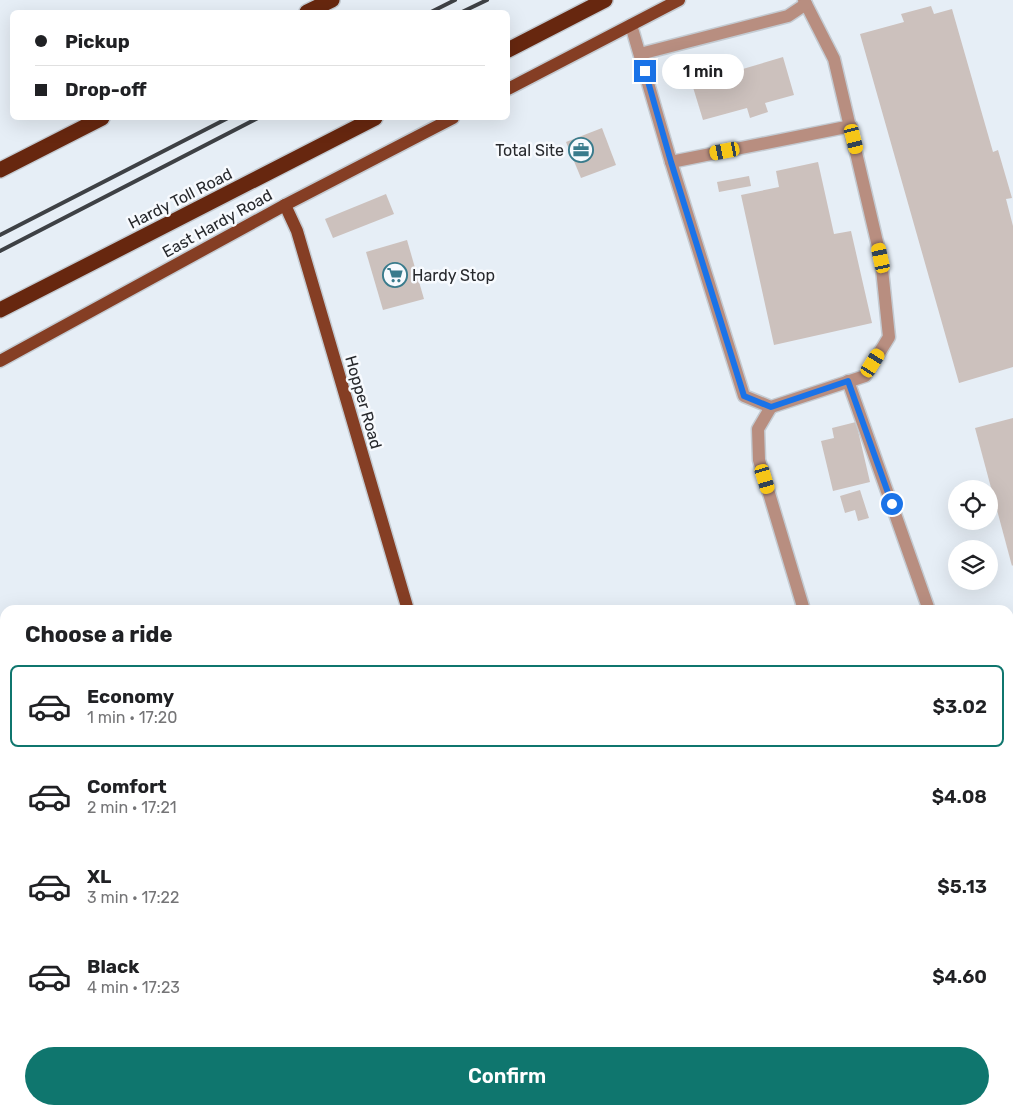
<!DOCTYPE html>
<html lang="en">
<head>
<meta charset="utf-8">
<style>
  body { margin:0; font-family:Rubik,sans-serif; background:#f6f6f6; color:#202124; height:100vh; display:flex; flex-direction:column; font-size:19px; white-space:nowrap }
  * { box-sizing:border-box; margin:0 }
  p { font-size:16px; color:#757577 }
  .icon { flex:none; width:28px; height:28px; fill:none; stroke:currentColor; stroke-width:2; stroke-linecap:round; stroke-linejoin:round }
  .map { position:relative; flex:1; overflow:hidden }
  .sheet { position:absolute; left:0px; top:605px; width:1014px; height:510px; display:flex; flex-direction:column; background:#fff; border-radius:15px 15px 0 0; box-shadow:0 5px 20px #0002 }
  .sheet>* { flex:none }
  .banner { position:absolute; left:10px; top:10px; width:500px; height:110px; border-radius:8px; box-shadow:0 5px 20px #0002; display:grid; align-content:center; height:110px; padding:0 25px; background:#fff }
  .controls { position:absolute; left:948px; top:480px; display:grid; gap:10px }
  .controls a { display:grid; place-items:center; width:50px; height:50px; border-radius:50%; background:#fff; box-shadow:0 5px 20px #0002; font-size:25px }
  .end { position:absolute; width:22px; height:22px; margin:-11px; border:6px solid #1a73e8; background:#fff; box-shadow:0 0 0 2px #fff }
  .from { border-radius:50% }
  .bubble { position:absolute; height:35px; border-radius:18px; background:#fff; box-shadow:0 5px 20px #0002; font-size:16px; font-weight:600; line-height:35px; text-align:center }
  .car { position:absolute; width:15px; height:30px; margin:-15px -8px; border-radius:6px; box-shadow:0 0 4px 1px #0007; background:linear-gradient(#f5c518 24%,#345 0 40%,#f5c518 0 76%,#345 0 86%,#f5c518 0) }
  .banner b { display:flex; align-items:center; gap:18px; height:48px; font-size:19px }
  .banner b+b { border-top:1px solid #e0e0e0 }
  .banner i { width:12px; height:12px; background:#202124 }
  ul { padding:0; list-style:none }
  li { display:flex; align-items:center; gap:15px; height:82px; margin:0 10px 8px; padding:0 15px; border:2px solid transparent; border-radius:8px }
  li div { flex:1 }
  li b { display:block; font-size:19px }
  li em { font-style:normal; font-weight:600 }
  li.active { border-color:#0f766e }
  li>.icon { width:45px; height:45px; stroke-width:1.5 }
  h2 { padding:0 25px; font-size:22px; line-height:60px }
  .cta { display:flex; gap:10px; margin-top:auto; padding:10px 25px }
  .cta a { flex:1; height:58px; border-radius:30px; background:#0f766e; color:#fff; font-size:20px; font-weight:600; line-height:58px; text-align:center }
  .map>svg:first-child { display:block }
  .building { fill:#ccc1bd }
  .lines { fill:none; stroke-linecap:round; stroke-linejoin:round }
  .minor-casing { stroke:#c4cbd2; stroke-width:15 }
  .major-casing { stroke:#c4cbd2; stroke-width:15 }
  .highway-casing { stroke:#c4cbd2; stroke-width:18 }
  .minor { stroke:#b88e80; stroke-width:12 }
  .major { stroke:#853e24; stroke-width:12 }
  .highway { stroke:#67270f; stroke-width:15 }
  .rail { stroke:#3e4145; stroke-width:4 }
  .route { stroke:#1a73e8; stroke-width:6 }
  .labels { text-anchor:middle; stroke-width:5; stroke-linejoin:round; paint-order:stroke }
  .poi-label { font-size:16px; fill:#27292d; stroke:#f7fafe; text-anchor:end }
  .street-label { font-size:16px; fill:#27292d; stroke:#f7fafe }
</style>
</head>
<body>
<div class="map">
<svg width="1013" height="1115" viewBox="0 0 1013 1115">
  <rect width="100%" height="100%" fill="#e6eef6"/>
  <!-- building -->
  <g class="building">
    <polygon points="931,6 934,14 952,9 993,152 998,150 1012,198 1006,199 1013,226 1013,367 959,383 860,34 904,22 901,14"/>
    <polygon points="783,57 794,95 765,103 768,112 750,118 747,108 703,120 692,84"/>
    <polygon points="602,128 616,165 581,178 566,142"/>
    <polygon points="818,162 834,234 851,231 872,323 774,345 741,195 779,187 776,171"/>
    <polygon points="749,176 751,186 719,192 717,182"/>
    <polygon points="386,194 394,214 333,238 325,219"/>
    <polygon points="407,240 424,299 383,310 366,252"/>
    <polygon points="1013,418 1013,565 1012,566 975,428"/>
    <polygon points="856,422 870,482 833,491 821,441 834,438 832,428"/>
    <polygon points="860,490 869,518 858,521 855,510 845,513 840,496"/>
    <polygon points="5,955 5,995 0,997 0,956"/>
    <polygon points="5,1028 5,1051 0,1052 0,1029"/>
    <polygon points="16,1110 77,1110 79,1115 18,1115"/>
  </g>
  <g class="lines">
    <defs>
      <g id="minor">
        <polyline points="804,0 834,59 881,259 889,337 865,376 771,407 744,396 671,162 851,126"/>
        <polyline points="631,25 671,162"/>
        <polyline points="640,54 788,16 806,4"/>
        <polyline points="848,381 929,610"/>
        <polyline points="771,407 758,429 759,460 804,610"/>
        <polyline points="0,671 5,688"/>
        <polyline points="1009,863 1009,908"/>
        <polyline points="125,1110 127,1115"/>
        <polyline points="951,1110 952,1115"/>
      </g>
      <g id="major">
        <polyline points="508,89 679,0"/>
        <polyline points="285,205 297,231 408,610"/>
        <polyline points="0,361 285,205 453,118"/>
        <polyline points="552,1110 553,1115"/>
      </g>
      <g id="highway">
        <polyline points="307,12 332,0"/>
        <polyline points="508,50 605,0"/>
        <polyline points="0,170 102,118"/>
        <polyline points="0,310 375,118"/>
      </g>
    </defs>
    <!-- minor casing -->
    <use href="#minor" class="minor-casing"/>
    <!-- major casing -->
    <use href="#major" class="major-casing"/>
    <!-- highway casing -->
    <use href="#highway" class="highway-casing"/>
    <!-- minor -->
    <use href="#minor" class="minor"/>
    <!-- major -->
    <use href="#major" class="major"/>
    <!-- highway -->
    <use href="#highway" class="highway"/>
    <!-- rail -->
    <g class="rail">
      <polyline points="431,12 455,0"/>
      <polyline points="462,12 487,0"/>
      <polyline points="0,235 228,118"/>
      <polyline points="0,251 258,118"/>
    </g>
  </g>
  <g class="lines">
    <!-- route -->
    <polyline class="route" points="645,71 671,162 744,396 771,407 848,381 892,504"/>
  </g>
  <!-- icons -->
  <defs>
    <symbol id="office-ring" viewBox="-11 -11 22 22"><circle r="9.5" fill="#f7fafe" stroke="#397b8c" stroke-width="1.5"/><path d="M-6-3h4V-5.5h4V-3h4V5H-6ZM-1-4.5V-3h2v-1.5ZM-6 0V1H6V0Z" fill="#397b8c"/></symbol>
    <symbol id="supermarket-ring" viewBox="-11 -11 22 22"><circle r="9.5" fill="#f7fafe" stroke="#397b8c" stroke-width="1.5"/><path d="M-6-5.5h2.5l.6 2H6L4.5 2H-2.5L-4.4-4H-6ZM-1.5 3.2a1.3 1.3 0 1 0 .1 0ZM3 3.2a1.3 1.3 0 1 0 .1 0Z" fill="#397b8c"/></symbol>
  </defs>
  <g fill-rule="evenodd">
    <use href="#office-ring" x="567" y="136" width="28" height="28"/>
    <use href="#supermarket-ring" x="381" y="261" width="28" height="28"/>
  </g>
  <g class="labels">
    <!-- poi labels -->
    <g class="poi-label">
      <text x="564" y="156">Total Site</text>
      <text x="412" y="281" text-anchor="start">Hardy Stop</text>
    </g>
    <!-- street labels -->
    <g class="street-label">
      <text transform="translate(180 198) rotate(-27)" y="6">Hardy Toll Road</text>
      <text transform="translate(217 223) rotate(-29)" y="6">East Hardy Road</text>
      <text transform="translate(364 402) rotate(74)" y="6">Hopper Road</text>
    </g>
  </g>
</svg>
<div class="controls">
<a><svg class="icon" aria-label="locate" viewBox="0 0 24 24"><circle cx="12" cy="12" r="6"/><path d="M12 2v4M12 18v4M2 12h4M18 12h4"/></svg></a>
<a><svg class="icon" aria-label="layers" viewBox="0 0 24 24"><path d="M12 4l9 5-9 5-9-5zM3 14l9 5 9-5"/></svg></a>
</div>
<i class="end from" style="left:892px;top:504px"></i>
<i class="end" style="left:645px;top:71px"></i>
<div class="bubble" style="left:662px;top:54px;width:82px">1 min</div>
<i class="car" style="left:854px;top:139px;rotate:166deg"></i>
<i class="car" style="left:725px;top:151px;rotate:259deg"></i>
<i class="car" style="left:881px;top:258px;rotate:348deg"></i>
<i class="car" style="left:873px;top:363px;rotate:32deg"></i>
<i class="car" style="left:765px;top:479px;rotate:163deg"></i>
<div class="banner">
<b><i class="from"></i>Pickup</b>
<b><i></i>Drop-off</b>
</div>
<section class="sheet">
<h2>Choose a ride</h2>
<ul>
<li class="active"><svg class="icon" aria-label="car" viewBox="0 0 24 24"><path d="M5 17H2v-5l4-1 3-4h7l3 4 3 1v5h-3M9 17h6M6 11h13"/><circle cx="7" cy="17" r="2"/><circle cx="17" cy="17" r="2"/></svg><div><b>Economy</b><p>1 min · 17:20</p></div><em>$3.02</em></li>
<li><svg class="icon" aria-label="car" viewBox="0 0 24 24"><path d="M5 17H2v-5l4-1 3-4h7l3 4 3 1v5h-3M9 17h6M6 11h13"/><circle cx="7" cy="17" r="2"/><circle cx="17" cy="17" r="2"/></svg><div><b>Comfort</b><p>2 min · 17:21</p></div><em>$4.08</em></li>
<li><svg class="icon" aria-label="car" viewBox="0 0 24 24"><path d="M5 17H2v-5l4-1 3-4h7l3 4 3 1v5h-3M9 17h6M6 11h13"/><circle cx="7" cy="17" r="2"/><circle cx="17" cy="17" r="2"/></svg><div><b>XL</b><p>3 min · 17:22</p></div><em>$5.13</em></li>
<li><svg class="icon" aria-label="car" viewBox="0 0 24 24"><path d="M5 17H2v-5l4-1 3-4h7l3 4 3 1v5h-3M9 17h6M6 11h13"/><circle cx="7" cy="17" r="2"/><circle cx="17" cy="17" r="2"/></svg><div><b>Black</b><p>4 min · 17:23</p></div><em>$4.60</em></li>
</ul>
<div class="cta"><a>Confirm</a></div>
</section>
</div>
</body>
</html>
